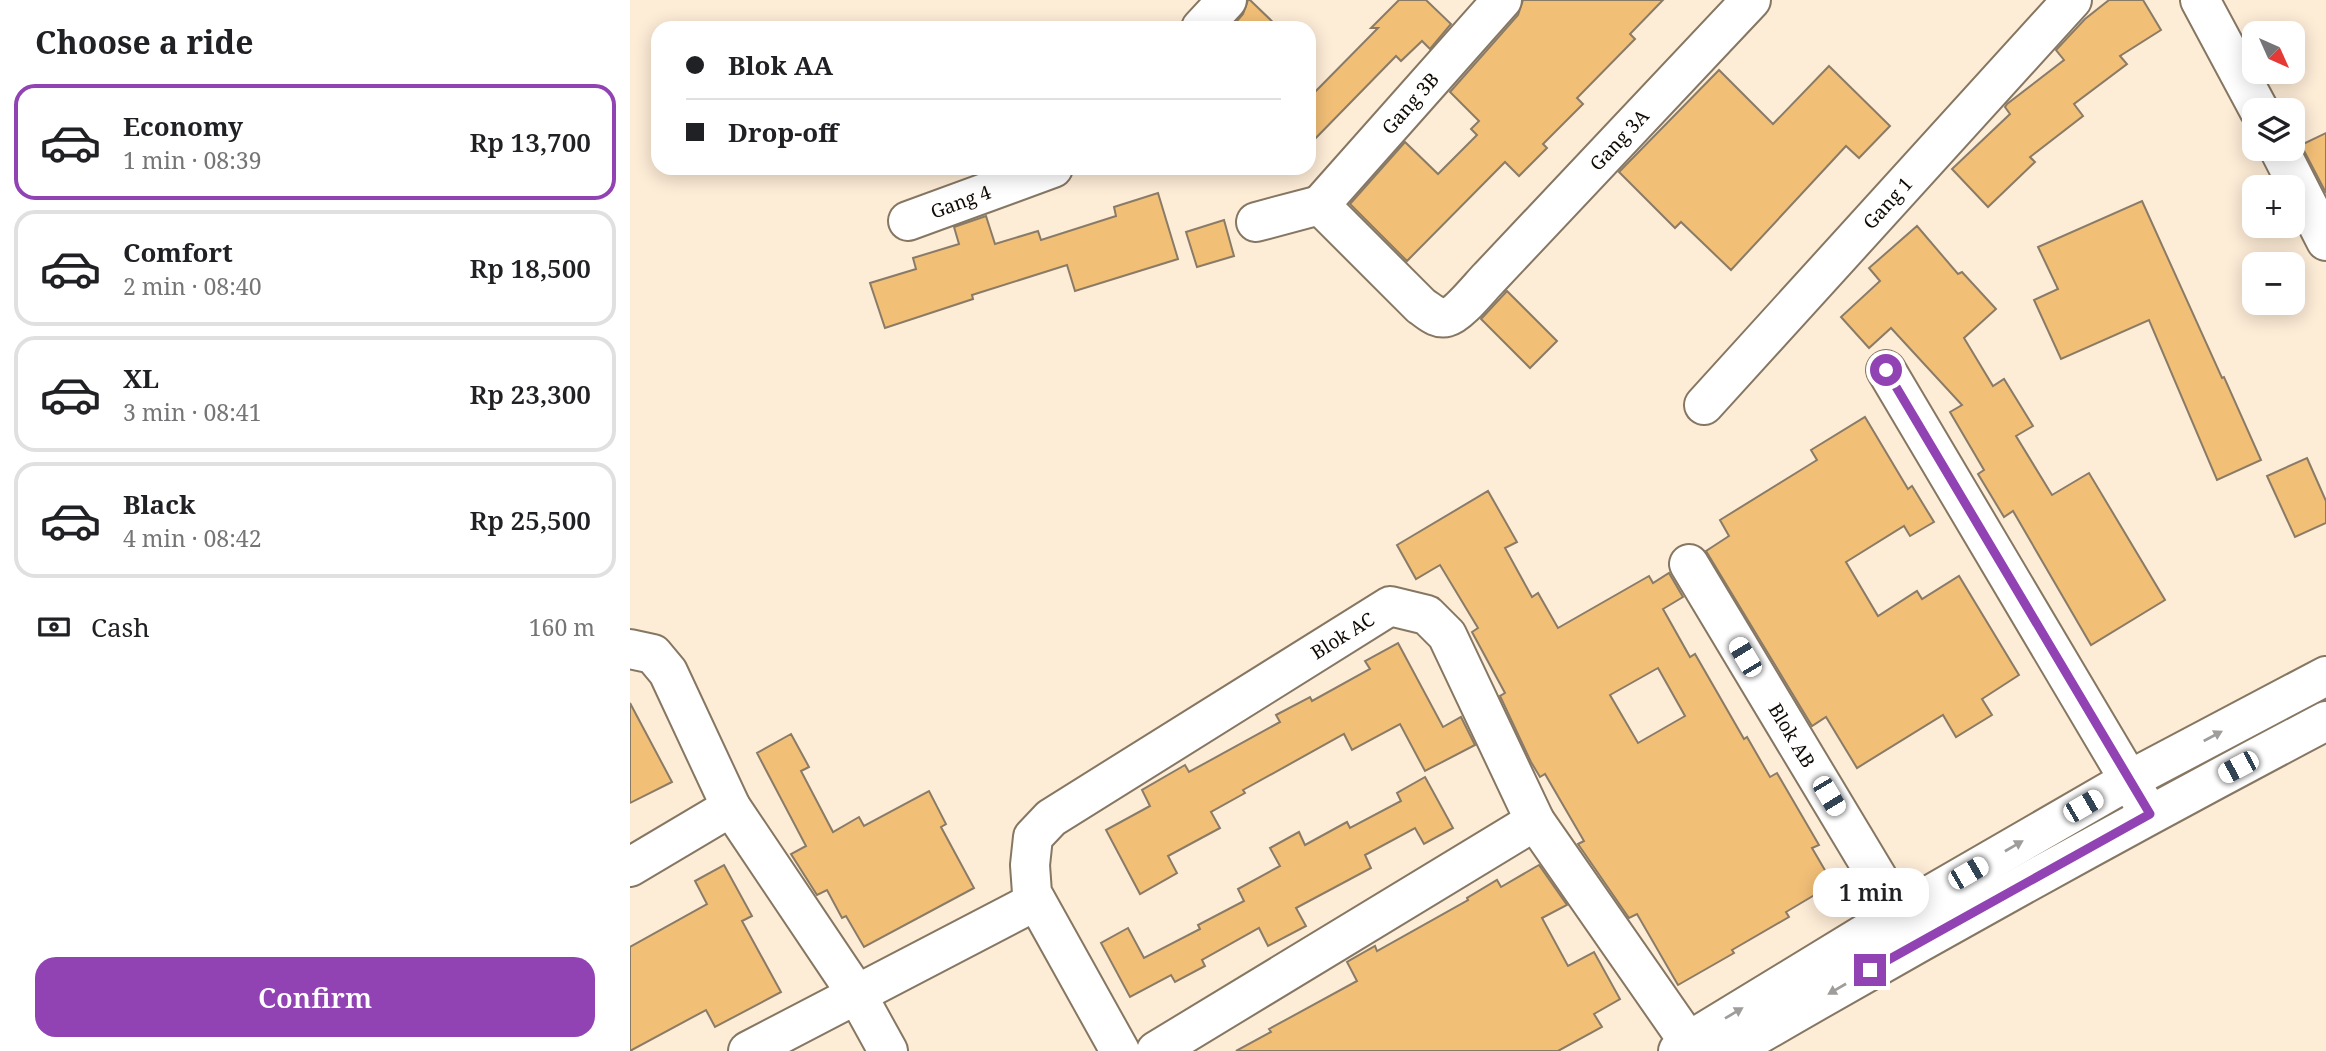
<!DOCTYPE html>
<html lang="en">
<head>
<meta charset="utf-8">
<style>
  body { margin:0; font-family:"Noto Serif",serif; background:#f2f2f2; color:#202124; height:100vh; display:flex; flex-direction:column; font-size:26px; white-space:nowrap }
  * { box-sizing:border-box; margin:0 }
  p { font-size:23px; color:#757577 }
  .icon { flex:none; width:38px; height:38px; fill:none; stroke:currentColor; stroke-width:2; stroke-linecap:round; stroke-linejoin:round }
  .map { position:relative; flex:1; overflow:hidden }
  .side { display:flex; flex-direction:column; background:#fff; width:630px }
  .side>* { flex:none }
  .guide { position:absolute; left:21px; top:21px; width:665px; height:154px; border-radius:21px; box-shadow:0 4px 18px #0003; display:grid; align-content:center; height:154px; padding:0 35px; background:#fff }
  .needle { width:46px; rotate:135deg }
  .buttons { position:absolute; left:1612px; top:21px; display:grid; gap:14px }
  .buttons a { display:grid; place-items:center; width:63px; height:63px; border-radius:14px; background:#fff; box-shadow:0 4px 18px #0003; font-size:35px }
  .end { position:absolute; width:32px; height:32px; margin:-16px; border:9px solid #9143b4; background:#fff; box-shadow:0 0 0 4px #fff }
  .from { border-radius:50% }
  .bubble { position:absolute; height:49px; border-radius:21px; background:#fff; box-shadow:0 4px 18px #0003; font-size:23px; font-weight:600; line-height:49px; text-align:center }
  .car { position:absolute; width:21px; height:42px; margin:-21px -10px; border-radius:9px; box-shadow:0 0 5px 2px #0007; background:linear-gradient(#fff 24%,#345 0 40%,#fff 0 76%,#345 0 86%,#fff 0) }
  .guide b { display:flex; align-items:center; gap:24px; height:66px; font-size:26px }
  .guide b+b { border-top:2px solid #e0e0e0 }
  .guide i { width:18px; height:18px; background:#202124 }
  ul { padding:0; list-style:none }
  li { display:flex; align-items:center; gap:21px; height:116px; margin:0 14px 10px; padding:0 21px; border:4px solid #e0e0e0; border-radius:21px }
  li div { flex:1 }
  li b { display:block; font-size:26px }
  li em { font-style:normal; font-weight:600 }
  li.on { border-color:#9143b4 }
  li>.icon { width:63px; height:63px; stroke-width:1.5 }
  h2 { padding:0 35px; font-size:32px; line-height:84px }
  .pay { display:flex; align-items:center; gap:18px; height:77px; padding:0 35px; font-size:26px }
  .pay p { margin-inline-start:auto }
  .cta { display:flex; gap:14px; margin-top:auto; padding:14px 35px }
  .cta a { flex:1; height:80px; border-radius:21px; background:#9143b4; color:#fff; font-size:28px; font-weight:600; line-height:80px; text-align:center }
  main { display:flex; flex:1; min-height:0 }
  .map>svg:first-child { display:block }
  .building { fill:#f2bf77; stroke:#8a7b67; stroke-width:2; fill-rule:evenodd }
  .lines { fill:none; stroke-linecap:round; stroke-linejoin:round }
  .minor-casing { stroke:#867763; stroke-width:42 }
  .minor { stroke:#fff; stroke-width:38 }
  .oneway { fill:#9f9d9b }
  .route { stroke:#9143b4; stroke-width:9 }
  .labels { text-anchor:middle; stroke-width:5; stroke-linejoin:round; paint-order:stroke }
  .street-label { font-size:19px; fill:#100a04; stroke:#fdecd6 }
</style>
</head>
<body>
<main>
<section class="side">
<h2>Choose a ride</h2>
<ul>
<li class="on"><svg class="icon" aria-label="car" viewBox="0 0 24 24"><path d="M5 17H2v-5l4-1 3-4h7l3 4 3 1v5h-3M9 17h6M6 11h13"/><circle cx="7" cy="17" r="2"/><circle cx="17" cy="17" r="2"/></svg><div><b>Economy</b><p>1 min · 08:39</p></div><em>Rp 13,700</em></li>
<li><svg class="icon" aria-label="car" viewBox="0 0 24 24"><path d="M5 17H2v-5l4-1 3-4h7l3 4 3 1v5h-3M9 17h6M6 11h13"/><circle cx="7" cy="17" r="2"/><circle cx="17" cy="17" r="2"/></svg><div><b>Comfort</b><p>2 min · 08:40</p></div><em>Rp 18,500</em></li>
<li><svg class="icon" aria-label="car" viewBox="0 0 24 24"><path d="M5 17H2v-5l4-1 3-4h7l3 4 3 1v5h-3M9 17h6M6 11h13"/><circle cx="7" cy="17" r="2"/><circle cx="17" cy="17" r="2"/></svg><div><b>XL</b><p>3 min · 08:41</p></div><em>Rp 23,300</em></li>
<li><svg class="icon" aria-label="car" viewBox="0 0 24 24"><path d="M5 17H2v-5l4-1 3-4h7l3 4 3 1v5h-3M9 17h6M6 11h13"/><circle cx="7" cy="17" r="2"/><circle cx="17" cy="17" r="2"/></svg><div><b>Black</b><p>4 min · 08:42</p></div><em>Rp 25,500</em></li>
</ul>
<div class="pay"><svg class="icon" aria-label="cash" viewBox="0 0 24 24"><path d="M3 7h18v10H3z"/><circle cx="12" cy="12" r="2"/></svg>Cash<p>160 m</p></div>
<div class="cta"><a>Confirm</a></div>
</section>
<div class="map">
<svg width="1696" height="1051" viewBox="0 0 1696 1051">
  <rect width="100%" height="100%" fill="#fdecd6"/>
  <!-- building -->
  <g class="building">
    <polygon points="618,0 620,0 649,28 601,28 613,14"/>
    <polygon points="769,0 796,0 821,24 800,49 792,41 771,61 766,56 679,145 679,98 748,28 741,28"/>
    <polygon points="893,0 1033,0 1000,34 1005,39 947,98 953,104 913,144 917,148 889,176 875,162 777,261 720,204 775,142 808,174 847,135 841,129 849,121 820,92 888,15"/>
    <polygon points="1479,0 1513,0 1531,30 1490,56 1497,64 1444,104 1453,116 1400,157 1405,162 1358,207 1322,169 1380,114 1375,107 1377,104 1434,60 1426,50 1455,19"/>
    <polygon points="1199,66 1260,126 1229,158 1216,146 1101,270 1051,222 1045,228 989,172 1089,70 1143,124"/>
    <polygon points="1696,133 1696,193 1671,145"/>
    <polygon points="528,193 548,259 445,291 437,265 342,295 343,299 255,328 240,283 286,269 283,258 329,244 324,227 356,216 365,244 408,231 411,240 486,216 484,207"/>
    <polygon points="1512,201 1592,378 1594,377 1631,460 1587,480 1519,320 1431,359 1404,300 1428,289 1408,247"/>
    <polygon points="594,220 604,256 567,267 556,232"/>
    <polygon points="1287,226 1328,274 1332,272 1366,309 1334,338 1363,386 1374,379 1403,426 1386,436 1422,495 1459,473 1535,600 1461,645 1383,511 1374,517 1348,474 1354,470 1320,412 1332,405 1261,328 1239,348 1211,317 1250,281 1239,268"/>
    <polygon points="877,291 927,341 900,368 851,319"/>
    <polygon points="1235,417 1278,489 1282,486 1304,522 1280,536 1274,526 1216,562 1248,616 1287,591 1292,599 1329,576 1389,675 1352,699 1362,715 1326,737 1313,715 1227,768 1196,717 1182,726 1076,551 1099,536 1090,520 1187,460 1181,450"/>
    <polygon points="1677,458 1696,501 1696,523 1665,537 1637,476"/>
    <path d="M 858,491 L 887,542 L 875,548 L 902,597 L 908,593 L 928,628 L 1019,576 L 1023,583 L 1039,573 L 1053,597 L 1033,609 L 1060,657 L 1065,654 L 1114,739 L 1117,737 L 1140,777 L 1147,773 L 1189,845 L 1182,848 L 1203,884 L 1156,912 L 1159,917 L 1102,950 L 1104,953 L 1048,985 L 1007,914 L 999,918 L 948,844 L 954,841 L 915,774 L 910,777 L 901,762 L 870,696 L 875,693 L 842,632 L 848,628 L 810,565 L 786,579 L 767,545 ZM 1028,668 L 1055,716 L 1008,743 L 980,695 Z"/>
    <polygon points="768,643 813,727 831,717 845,745 795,771 770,724 722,750 714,734 613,790 615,793 581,812 590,828 538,856 547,873 510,894 476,830 520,806 512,790 555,765 559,772 650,722 646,715 680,697 682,701 740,669 735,661"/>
    <polygon points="0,703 42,782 0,803"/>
    <polygon points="161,734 179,767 171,771 203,832 229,817 234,826 299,791 316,824 311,827 344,888 234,947 216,916 212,918 197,890 187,895 161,854 176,846 127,753"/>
    <polygon points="795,777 823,828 794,844 785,828 735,855 741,868 666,908 676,926 638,946 629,928 572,960 575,966 545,982 541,975 500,997 471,943 498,928 514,958 570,929 568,925 614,901 608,889 650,866 640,848 669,832 675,845 717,822 720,828 771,801 767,793"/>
    <polygon points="94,865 122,916 112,921 151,992 85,1027 76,1010 0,1051 0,947 77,904 65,881"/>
    <polygon points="909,865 937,905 912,918 938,966 964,952 990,999 964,1014 972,1027 928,1051 606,1051 641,1032 639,1029 727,981 717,962 745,946 747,951 838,900 837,898 867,880 871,887"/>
  </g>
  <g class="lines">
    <defs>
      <g id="minor">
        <polyline points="1570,0 1629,110"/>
        <polyline points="571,28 597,0"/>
        <polyline points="1649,149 1696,241"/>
        <path id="s1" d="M 690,205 L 872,0"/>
        <path id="s2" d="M 278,221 L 423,168"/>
        <path id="s3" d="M 626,222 L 690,205 L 791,306 C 799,311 807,320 817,317 C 829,314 850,287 859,278 L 1121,0"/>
        <polyline points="1256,370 1511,800"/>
        <path id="s4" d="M 1074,405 L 1442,0"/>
        <path id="s5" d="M 1059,564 L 1282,935"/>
        <polyline points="0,649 23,654 38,672 101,807 226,993 258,1051"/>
        <polyline points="0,867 101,807"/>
        <polyline points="118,1051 406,901"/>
        <path id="s6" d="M 490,1051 L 402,893 L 400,865 L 403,837 L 421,818 L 760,606 L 797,615 L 817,635 L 905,821 L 1065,1051"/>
        <polyline points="526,1051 905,821"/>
        <polyline points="1048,1051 1059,1041 1269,913 1499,780 1696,676"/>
        <path d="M 1100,1051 C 1296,937 1495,827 1696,721"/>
      </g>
    </defs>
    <!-- minor casing -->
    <use href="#minor" class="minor-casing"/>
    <!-- minor -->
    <use href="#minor" class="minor"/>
  </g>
  <!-- one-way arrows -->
  <defs><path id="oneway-solid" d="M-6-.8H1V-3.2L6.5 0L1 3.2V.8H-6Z" transform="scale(1.75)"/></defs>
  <g class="oneway">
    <use href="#oneway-solid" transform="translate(1583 736) rotate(-28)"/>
    <use href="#oneway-solid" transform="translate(1384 846) rotate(-30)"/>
    <use href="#oneway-solid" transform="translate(1207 989) rotate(150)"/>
    <use href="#oneway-solid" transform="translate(1104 1013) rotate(-31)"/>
  </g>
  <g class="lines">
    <!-- route -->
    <polyline class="route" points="1240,970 1520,814 1256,370"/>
  </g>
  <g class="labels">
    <!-- street labels -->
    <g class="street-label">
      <text dy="7" stroke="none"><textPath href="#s1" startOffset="136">Gang 3B</textPath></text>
      <text dy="7" stroke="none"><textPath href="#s3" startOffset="486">Gang 3A</textPath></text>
      <text dy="7" stroke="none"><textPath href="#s2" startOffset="56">Gang 4</textPath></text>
      <text dy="7" stroke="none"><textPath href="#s4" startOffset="273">Gang 1</textPath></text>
      <text dy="7" stroke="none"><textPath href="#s6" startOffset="607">Blok AC</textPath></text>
      <text dy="7" stroke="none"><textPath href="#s5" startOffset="200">Blok AB</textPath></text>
    </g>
  </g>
</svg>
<div class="buttons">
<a><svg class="needle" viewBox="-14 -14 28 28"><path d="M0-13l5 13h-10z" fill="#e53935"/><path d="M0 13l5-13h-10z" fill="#757577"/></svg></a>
<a><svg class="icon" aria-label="layers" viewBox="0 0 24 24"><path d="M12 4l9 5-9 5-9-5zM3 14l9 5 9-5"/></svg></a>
<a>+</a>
<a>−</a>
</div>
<i class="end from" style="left:1256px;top:370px"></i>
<i class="end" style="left:1240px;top:970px"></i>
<div class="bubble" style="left:1183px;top:868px;width:116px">1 min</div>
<i class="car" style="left:1115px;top:657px;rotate:329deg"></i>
<i class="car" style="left:1608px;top:767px;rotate:242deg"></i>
<i class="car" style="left:1199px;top:796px;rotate:149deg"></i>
<i class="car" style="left:1453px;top:806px;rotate:60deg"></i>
<i class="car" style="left:1338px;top:873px;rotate:60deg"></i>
<div class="guide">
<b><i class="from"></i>Blok AA</b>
<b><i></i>Drop-off</b>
</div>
</div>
</main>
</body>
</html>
